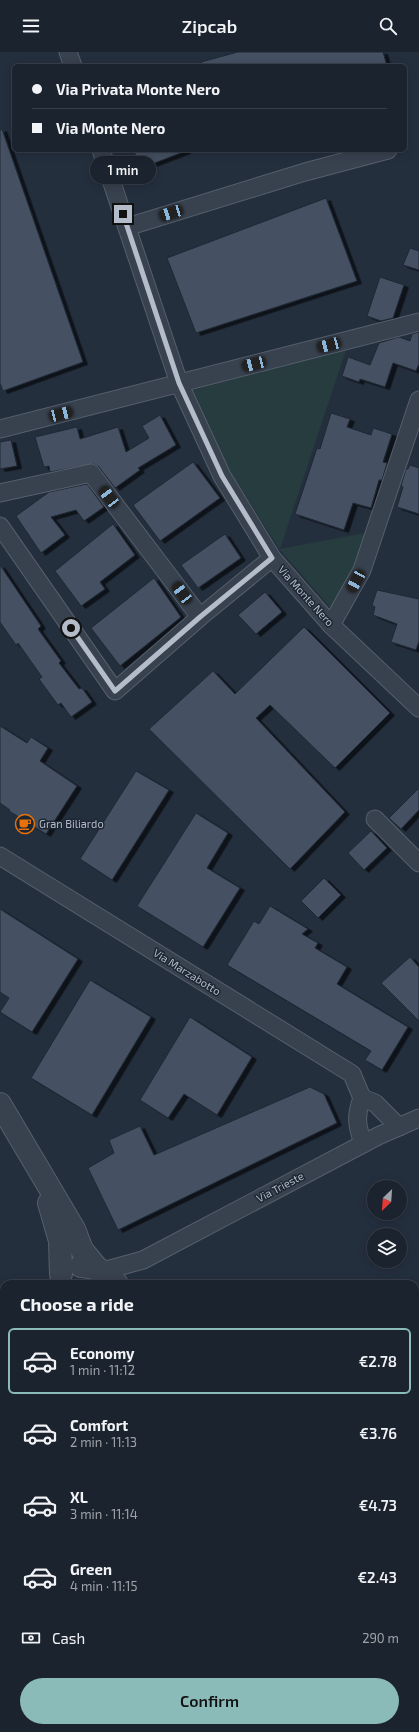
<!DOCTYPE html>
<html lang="en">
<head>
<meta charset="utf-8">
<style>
  body { margin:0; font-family:"Exo 2",sans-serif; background:#282f3a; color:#f1f3f6; height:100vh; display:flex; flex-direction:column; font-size:15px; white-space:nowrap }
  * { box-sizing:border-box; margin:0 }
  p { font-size:13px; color:#a0a4aa }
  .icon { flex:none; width:22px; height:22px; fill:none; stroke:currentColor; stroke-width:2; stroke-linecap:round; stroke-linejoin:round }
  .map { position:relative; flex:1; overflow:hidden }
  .side { position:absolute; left:0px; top:1228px; width:419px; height:452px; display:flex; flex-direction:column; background:#1b232e; border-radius:12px 12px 0 0; box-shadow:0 2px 10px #0003,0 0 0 1px #39404a }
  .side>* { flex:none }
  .banner { position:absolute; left:12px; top:12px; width:395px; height:88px; border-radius:6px; box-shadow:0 2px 10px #0003,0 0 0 1px #39404a; display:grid; align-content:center; height:88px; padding:0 20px; background:#1b232e }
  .needle { width:26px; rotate:205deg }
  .tools { position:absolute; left:367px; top:1128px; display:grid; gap:8px }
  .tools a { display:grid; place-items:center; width:40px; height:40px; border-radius:50%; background:#1b232e; box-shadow:0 2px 10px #0003,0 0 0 1px #39404a; font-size:20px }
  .end { position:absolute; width:18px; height:18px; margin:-9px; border:5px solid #b4bcc9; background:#111; box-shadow:0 0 0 2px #111 }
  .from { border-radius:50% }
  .bubble { position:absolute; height:28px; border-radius:14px; background:#1b232e; box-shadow:0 2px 10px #0003,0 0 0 1px #39404a; font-size:13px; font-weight:600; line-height:28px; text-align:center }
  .car { position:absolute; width:12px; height:24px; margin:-12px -6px; border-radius:5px; box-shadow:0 0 3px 1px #0007; background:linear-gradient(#222 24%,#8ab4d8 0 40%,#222 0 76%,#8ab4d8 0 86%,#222 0) }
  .banner b { display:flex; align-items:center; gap:14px; height:38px; font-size:15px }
  .banner b+b { border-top:1px solid #39404a }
  .banner i { width:10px; height:10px; background:#f1f3f6 }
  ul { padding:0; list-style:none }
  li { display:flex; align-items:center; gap:12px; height:66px; margin:0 8px 6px; padding:0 12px; border:2px solid transparent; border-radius:6px }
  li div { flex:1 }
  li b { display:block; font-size:15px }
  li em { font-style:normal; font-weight:600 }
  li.active { border-color:#8bbbb9 }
  li>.icon { width:36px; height:36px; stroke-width:1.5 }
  h2 { padding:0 20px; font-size:18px; line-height:48px }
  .pay { display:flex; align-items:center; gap:10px; height:44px; padding:0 20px; font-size:15px }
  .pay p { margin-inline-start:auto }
  .primary-button { display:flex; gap:8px; margin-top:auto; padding:8px 20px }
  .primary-button a { flex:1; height:46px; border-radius:24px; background:#8bbbb9; color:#111; font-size:16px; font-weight:600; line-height:46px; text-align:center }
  header { display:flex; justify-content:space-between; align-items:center; height:52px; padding:0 20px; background:#1b232e; font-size:18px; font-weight:600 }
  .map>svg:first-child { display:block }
  .green { fill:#263c3f }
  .building { fill:#455162; stroke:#1f2835; filter:url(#shadow) }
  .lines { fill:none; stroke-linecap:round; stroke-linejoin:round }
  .minor-casing { stroke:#565f6c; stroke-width:19 }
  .tertiary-casing { stroke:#565f6c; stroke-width:24 }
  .minor { stroke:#38414e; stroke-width:17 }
  .tertiary { stroke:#38414e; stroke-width:22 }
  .route { stroke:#b4bcc9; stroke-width:5 }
  .labels { text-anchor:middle; stroke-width:3; stroke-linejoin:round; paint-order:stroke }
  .street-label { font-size:11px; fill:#b4bcc9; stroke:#1d2633 }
  .poi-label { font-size:11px; fill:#b4bcc9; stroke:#1d2633; text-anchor:start }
</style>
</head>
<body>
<header><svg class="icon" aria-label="menu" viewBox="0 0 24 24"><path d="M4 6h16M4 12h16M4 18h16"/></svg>Zipcab<svg class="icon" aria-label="search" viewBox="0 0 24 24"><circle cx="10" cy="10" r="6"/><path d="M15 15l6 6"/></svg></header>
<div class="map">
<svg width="419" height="1680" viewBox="0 0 419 1680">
  <defs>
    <filter id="shadow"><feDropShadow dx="4.5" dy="2.5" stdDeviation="0" flood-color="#0009"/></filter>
  </defs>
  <rect width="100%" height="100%" fill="#242f3e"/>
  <!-- green -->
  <g class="green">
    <polygon points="346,298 280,497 375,479 337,563 280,498 229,418 193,338"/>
    <polygon points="0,1297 4,1297 4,1437 0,1438"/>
    <polygon points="79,1676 178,1676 179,1680 79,1680"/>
  </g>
  <!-- building -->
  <g class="building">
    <polygon points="238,0 383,0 387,14 201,14 201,10"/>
    <polygon points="2,77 83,310 3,339 0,331 0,78"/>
    <polygon points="134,98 186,98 186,99 139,117"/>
    <polygon points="326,146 357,229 196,281 167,206"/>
    <polygon points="410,196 419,199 419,218 403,213"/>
    <polygon points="380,225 404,233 393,266 381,269 367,264"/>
    <polygon points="419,280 419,312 416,319 393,311 385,335 360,327 359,330 342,324 348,305 370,313 379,291 399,285 410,289 412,282"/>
    <polygon points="331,361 350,367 347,375 371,383 373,376 392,382 383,410 387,411 382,428 379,428 371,456 353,451 344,478 295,462 317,396 320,397"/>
    <polygon points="160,363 176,393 138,416 140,418 115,436 99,415 94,412 50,420 49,414 44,415 35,385 77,375 80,387 118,375 126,400 149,386 142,374"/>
    <polygon points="11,388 17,414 0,417 0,390"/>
    <polygon points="193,410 220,446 160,489 133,453"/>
    <polygon points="410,413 419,416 419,462 397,455 403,435 401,434 406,417 408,417"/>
    <polygon points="87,432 104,455 84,469 76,458 51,465 65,483 41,501 16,464 49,440"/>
    <polygon points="113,472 135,503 100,530 105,537 81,554 55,519"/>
    <polygon points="225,482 241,506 198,536 181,513"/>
    <polygon points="0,513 41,574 38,577 61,609 59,611 79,637 82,636 92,650 71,665 61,651 58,653 39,627 42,625 18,591 16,593 0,570"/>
    <polygon points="154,526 181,565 120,614 91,576"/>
    <polygon points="377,538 419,547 419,589 416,598 391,590 397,572 373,563 375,555 372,553"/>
    <polygon points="265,540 282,560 256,582 238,563"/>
    <polygon points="304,575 390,661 335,716 270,653 256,666 345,760 290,817 149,677 213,619 235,642"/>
    <polygon points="0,674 27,691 31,685 48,696 40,709 77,734 46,782 9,759 10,758 0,751"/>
    <polygon points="136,719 169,738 112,828 80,807"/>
    <polygon points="419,736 419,758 401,777 389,766"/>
    <polygon points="196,761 228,781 207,816 240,836 203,895 137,854"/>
    <polygon points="371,779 387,796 364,818 348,801"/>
    <polygon points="324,826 341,843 318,866 301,849"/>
    <polygon points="270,854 308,877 302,882 318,891 315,896 347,915 337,932 408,975 382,1018 365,1008 371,999 227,913 254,869 259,872"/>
    <polygon points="0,857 78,907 32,980 0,960 9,946 0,940"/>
    <polygon points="410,905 419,915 419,969 381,931"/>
    <polygon points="90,928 151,965 92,1063 31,1026"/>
    <polygon points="190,965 252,1005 217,1063 184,1042 168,1066 140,1048"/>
    <polygon points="310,1035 324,1042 337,1071 118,1178 88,1116 114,1101 109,1088 140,1074 154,1103"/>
  </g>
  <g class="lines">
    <defs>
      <g id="minor">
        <polyline points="68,0 73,14"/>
        <polyline points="101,98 179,331 222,424 272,506 331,573 419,656"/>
        <polyline points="127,175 305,120 388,98"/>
        <polyline points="0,377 419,270"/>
        <polyline points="0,441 91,421 200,565"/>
        <polyline points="0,474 115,639 200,565 272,506"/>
        <polyline points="331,573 362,518 419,348"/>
        <polyline points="375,767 419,811"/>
        <polyline points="0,804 352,1022 362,1046"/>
        <polyline points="362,1046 375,1051 399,1075"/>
        <path d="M 362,1046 C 355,1065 357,1073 363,1092"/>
        <polyline points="103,1219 143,1208 378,1084 419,1066"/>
        <polyline points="0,1604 4,1603"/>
      </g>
      <g id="tertiary">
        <polyline points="0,1052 74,1177 82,1198 96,1215"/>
        <polyline points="49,1151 60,1189 61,1222"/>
        <path d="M 81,1214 C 97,1215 107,1219 117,1232"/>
        <polyline points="0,1278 4,1276"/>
        <polyline points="209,1676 210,1680"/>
      </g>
    </defs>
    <!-- minor casing -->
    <use href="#minor" class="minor-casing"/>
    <!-- tertiary casing -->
    <use href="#tertiary" class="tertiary-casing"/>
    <!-- minor -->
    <use href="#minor" class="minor"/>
    <!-- tertiary -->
    <use href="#tertiary" class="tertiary"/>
  </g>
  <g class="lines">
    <!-- route -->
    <polyline class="route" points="71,576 115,639 200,565 272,506 222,424 179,331 123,162"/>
  </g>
  <!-- icons -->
  <defs>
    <symbol id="cafe-ring" viewBox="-11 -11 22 22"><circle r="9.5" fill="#1d2633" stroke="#e8710a" stroke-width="1.5"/><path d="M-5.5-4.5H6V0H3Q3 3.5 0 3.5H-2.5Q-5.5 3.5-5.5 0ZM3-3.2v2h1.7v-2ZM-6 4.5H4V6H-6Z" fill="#e8710a"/></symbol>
  </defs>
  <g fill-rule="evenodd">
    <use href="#cafe-ring" x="14" y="761" width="22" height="22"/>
  </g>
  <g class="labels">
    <!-- street labels -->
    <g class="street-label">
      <text transform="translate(306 544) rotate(48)" y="4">Via Monte Nero</text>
      <text transform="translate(187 920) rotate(32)" y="4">Via Marzabotto</text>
      <text transform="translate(280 1135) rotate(-28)" y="4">Via Trieste</text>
    </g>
    <!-- poi labels -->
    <g class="poi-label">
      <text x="39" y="776">Gran Biliardo</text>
    </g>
  </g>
</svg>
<div class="tools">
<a><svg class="needle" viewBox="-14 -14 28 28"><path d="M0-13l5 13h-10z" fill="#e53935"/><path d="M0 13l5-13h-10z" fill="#a0a4aa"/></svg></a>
<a><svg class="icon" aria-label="layers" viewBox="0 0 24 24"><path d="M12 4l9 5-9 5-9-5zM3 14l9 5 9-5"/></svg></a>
</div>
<i class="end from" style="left:71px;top:576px"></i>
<i class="end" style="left:123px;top:162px"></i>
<div class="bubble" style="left:90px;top:104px;width:66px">1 min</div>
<i class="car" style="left:171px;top:161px;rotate:253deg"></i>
<i class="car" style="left:329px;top:293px;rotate:255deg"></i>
<i class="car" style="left:254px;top:312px;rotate:256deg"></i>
<i class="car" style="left:61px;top:362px;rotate:76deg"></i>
<i class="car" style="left:109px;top:445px;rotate:323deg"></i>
<i class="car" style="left:356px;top:529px;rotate:209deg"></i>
<i class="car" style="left:182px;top:541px;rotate:323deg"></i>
<div class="banner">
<b><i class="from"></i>Via Privata Monte Nero</b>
<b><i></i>Via Monte Nero</b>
</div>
<section class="side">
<h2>Choose a ride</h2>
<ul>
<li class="active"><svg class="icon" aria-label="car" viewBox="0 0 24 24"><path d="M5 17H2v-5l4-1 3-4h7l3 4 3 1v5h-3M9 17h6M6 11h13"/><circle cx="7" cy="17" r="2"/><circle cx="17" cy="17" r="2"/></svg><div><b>Economy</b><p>1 min · 11:12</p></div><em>€2.78</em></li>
<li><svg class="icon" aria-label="car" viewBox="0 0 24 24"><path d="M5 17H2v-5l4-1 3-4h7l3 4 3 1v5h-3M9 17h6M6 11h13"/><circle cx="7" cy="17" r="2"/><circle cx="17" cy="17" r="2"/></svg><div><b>Comfort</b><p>2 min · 11:13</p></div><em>€3.76</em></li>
<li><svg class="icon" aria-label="car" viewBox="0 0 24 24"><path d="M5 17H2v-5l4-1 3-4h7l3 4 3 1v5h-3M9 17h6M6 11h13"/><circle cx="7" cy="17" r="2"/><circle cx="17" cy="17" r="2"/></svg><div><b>XL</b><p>3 min · 11:14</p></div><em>€4.73</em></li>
<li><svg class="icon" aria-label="car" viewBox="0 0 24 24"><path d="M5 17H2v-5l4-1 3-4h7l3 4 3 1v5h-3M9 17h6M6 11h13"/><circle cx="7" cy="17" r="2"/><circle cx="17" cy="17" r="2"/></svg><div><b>Green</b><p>4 min · 11:15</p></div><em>€2.43</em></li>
</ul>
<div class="pay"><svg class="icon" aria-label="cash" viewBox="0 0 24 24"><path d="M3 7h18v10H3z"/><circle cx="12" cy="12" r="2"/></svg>Cash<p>290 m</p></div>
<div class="primary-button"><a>Confirm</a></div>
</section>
</div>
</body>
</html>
